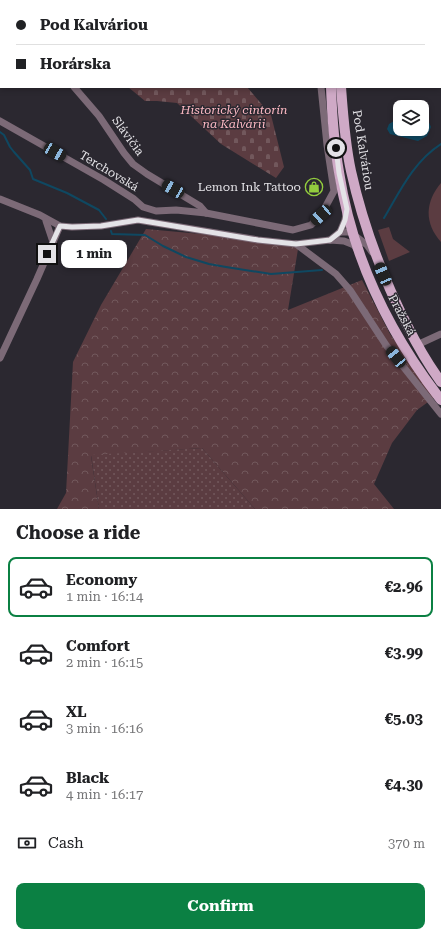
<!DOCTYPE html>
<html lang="en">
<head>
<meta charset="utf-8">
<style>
  body { margin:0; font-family:"Roboto Serif",serif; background:#f2f2f2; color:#202124; height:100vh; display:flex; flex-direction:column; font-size:15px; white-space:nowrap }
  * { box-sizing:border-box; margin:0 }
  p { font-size:13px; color:#757577 }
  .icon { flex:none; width:22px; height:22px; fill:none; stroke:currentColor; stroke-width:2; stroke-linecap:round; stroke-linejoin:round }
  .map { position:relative; height:509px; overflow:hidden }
  .sheet { display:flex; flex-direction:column; background:#fff; flex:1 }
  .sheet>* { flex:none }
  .hud { position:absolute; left:0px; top:0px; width:441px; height:88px; box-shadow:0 2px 6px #0003; display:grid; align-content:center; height:88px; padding:0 16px; background:#fff }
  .buttons { position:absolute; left:393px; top:100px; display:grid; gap:8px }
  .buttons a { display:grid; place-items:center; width:36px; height:36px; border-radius:8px; background:#fff; box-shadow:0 2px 6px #0003; font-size:20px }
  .end { position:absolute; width:18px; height:18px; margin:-9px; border:5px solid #e4e3e7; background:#111; box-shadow:0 0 0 2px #111 }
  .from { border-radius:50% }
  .bubble { position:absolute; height:28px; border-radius:8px; background:#fff; box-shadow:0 2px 6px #0003; font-size:13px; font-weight:700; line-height:28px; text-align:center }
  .car { position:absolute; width:12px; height:24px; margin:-12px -6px; border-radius:5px; box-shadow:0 0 3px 1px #0007; background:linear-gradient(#222 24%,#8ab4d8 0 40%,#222 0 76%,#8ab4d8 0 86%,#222 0) }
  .hud b { display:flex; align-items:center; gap:14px; height:38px; font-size:15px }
  .hud b+b { border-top:1px solid #e0e0e0 }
  .hud i { width:10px; height:10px; background:#202124 }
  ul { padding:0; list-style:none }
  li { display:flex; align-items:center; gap:12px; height:60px; margin:0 8px 6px; padding:0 8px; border:2px solid transparent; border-radius:8px }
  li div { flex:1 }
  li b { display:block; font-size:15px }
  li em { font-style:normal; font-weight:700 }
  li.active { border-color:#0b8043 }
  li>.icon { width:36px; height:36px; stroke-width:1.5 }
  h2 { padding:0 16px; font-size:18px; line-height:48px }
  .pay { display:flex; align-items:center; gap:10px; height:44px; padding:0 16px; font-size:15px }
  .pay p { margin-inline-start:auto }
  .cta { display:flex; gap:8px; margin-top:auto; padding:8px 16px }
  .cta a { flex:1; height:46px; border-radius:8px; background:#0b8043; color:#fff; font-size:16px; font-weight:700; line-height:46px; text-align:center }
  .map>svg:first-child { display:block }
  .grass { fill:#5b3c41 }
  .forest { fill:url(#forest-crowns) }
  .cemetery { fill:url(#cemetery-stones) }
  .garden { fill:url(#garden-dots) }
  .water { fill:#0f4861 }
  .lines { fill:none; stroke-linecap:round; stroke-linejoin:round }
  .stream { stroke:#0f4861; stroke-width:2 }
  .street { stroke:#7c6a77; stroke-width:7 }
  .primary { stroke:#cfa9c6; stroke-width:10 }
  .route { stroke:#e4e3e7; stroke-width:5 }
  .labels { text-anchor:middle; stroke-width:3; stroke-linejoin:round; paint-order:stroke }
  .park-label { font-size:12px; font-style:italic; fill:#febac4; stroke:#2b2830 }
  .street-label { font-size:12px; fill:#e4e3e7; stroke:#2b2830 }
  .poi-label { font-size:12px; fill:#e4e3e7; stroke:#2b2830; text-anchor:end }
</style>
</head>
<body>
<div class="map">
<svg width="441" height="509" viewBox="0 0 441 509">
  <defs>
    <pattern id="forest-crowns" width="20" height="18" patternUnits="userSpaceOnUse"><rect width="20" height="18" fill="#5b3c41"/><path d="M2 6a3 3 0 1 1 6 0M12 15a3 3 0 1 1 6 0" fill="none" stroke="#72585c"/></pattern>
    <pattern id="cemetery-stones" width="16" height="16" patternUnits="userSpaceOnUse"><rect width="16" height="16" fill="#5b3c41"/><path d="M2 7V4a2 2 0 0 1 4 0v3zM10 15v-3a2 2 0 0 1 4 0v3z" fill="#72585c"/></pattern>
    <pattern id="garden-dots" width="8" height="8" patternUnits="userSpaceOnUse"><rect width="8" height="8" fill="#5b3c41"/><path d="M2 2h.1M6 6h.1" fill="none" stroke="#72585c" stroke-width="1.8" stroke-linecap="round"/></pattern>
  </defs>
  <rect width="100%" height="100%" fill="#2b2830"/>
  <!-- grass -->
  <g class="grass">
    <path d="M 441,183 L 441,242 C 424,223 425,202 441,183 Z"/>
    <polygon points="389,227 393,239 410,252 389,261 378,230"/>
  </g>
  <!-- forest -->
  <polygon class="forest" points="146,229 299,243 288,310 362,280 390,334 435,397 417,410 392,443 374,484 394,509 255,509 202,448 91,456 99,509 57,509 66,493 73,362 101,305"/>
  <!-- cemetery -->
  <polygon class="cemetery" points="128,87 247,87 271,115 284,167 276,178 221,144 177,103 157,101 145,101"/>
  <!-- garden -->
  <polygon class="garden" points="202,448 255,509 99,509 91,455"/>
  <!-- water -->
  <polygon class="water" points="422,116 427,118 431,127 427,136 418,141 390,134 387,129 389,124 394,121 400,123 400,129 422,129"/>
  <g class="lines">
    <!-- stream -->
    <g class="stream">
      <polyline points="0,132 4,135 10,147 14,152 30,170 33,179 67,193 99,210 106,219"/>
      <path d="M 384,218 C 400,191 414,161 441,144"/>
      <polyline points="111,231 112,234 145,235 163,246 186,257 209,264 226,267 271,274 322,270"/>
    </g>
    <!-- street -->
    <g class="street">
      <polyline points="309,0 309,1"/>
      <polyline points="344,0 344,1"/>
      <polyline points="0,13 1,15"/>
      <polyline points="74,87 99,116 124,153 133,164 147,174 200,206 206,213"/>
      <polyline points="0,121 104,180 134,199 143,207 156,211 176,210 206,213 293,230 311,225 321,215 334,191 327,145 321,87"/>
      <polyline points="0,199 40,215 60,226 72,227 101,226 138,220 258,240 296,244 330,240 344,241 354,245 358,251"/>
      <polyline points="46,221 53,242"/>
      <polyline points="340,232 350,232 367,245 372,252"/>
      <polyline points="330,240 340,232 345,220 346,213"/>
      <polyline points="296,244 336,274 350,290 386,345 441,414"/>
      <polyline points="417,345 441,334"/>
      <polyline points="0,358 37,279 60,226"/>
    </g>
    <!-- primary -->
    <g class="primary">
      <polyline points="324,0 324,1"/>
      <polyline points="335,0 335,1"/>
      <path d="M 331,87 C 332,115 334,144 339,172 C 352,256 389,333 441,400"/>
      <path d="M 341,87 C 343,115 345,144 351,171 C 363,225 382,276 407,325 C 417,345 428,364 441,382"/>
    </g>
  </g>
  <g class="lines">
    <!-- route -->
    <polyline class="route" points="47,254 60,226 72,227 101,226 138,220 258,240 296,244 330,240 340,232 345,220 347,209 339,173 336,148"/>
  </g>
  <!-- icons -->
  <defs>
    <symbol id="shop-ring" viewBox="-11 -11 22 22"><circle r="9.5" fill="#2b2830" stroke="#93cd3e" stroke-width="1.5"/><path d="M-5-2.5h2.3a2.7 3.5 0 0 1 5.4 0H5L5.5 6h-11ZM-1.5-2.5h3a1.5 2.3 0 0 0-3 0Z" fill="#93cd3e"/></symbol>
  </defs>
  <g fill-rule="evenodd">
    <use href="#shop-ring" x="304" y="177" width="20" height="20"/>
  </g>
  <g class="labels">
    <!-- park labels -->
    <g class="park-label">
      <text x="234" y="114">Historický cintorín<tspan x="234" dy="14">na Kalvárii</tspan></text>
    </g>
    <!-- street labels -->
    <g class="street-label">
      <text transform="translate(128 136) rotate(54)" y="4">Slávičia</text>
      <text transform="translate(363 150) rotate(81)" y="4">Pod Kalváriou</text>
      <text transform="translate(109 171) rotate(31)" y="4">Terchovská</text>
      <text transform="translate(402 315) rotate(62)" y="4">Pražská</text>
    </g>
    <!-- poi labels -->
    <g class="poi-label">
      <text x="301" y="191">Lemon Ink Tattoo</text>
    </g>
  </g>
</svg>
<div class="buttons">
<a><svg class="icon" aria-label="layers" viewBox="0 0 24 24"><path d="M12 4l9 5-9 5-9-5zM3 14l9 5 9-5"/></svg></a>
</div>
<i class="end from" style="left:336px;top:148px"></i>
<i class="end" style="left:47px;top:254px"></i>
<div class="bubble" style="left:61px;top:240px;width:66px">1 min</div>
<i class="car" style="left:55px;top:152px;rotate:120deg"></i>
<i class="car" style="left:173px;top:189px;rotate:300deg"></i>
<i class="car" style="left:321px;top:215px;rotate:228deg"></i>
<i class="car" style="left:383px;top:274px;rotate:337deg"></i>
<i class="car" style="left:396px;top:357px;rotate:321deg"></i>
<div class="hud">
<b><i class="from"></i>Pod Kalváriou</b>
<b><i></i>Horárska</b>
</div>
</div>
<section class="sheet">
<h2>Choose a ride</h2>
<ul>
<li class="active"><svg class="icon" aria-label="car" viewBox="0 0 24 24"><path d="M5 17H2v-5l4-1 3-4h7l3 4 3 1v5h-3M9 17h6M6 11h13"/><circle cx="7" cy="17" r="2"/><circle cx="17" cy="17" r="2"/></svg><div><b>Economy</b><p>1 min · 16:14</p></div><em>€2.96</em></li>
<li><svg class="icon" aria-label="car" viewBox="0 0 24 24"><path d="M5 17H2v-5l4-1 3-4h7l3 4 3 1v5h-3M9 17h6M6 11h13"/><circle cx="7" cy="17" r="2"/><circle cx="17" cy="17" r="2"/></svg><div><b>Comfort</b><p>2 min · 16:15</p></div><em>€3.99</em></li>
<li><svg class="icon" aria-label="car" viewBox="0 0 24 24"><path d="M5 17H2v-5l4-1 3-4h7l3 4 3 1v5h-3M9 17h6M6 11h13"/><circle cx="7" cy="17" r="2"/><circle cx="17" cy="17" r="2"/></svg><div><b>XL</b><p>3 min · 16:16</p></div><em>€5.03</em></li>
<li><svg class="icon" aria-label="car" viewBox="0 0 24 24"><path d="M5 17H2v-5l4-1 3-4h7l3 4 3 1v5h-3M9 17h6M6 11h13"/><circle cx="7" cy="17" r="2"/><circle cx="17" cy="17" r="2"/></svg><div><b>Black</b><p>4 min · 16:17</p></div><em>€4.30</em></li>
</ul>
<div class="pay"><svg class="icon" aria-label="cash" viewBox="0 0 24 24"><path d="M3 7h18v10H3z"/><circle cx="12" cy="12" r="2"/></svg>Cash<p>370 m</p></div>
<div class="cta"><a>Confirm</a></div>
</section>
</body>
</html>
